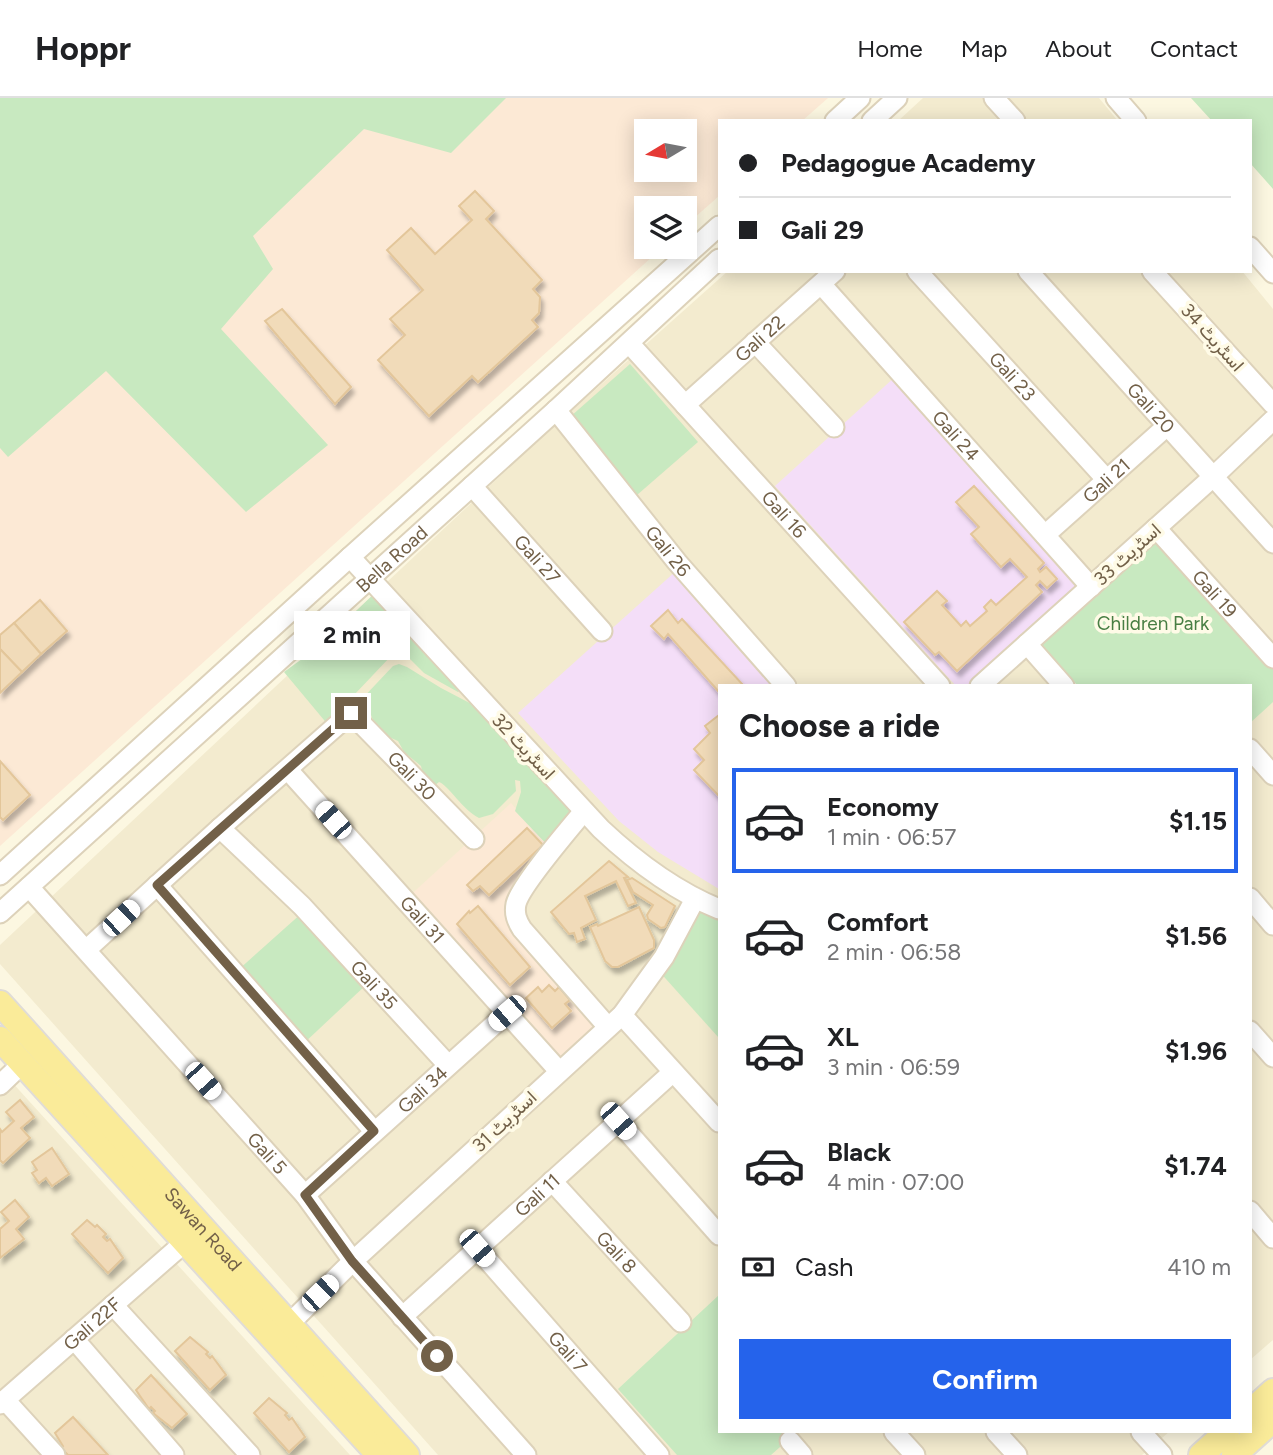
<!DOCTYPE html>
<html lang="en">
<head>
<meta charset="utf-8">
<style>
  body { margin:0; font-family:Figtree,Vazirmatn,sans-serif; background:#f6f6f6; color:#202124; height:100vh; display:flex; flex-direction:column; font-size:26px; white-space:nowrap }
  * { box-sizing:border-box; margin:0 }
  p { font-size:23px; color:#757577 }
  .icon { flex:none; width:38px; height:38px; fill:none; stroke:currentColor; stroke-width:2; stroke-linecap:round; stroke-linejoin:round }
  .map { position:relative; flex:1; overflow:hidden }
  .side { position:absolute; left:718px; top:586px; width:534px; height:749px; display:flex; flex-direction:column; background:#fff; border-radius:0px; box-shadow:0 4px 18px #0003 }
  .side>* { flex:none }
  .guide { position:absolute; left:718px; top:21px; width:534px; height:154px; border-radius:0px; box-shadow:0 4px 18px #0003; display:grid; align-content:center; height:154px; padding:0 21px; background:#fff }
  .needle { width:46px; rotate:260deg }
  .tools { position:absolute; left:634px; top:21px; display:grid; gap:14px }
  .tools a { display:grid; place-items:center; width:63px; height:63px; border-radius:0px; background:#fff; box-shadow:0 4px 18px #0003; font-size:35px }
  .end { position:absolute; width:32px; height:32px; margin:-16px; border:9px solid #726048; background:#fff; box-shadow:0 0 0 4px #fff }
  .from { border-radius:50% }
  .bubble { position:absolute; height:49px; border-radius:0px; background:#fff; box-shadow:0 4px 18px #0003; font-size:23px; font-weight:700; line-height:49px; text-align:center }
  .car { position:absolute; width:21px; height:42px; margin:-21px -10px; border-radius:9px; box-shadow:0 0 5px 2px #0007; background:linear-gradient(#fff 24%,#345 0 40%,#fff 0 76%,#345 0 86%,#fff 0) }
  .guide b { display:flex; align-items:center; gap:24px; height:66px; font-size:26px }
  .guide b+b { border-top:2px solid #e0e0e0 }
  .guide i { width:18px; height:18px; background:#202124 }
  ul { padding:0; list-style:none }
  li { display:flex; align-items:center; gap:21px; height:105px; margin:0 14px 10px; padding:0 7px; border:4px solid transparent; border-radius:0px }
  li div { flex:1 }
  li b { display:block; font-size:26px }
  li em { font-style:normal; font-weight:700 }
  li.selected { border-color:#2563eb }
  li>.icon { width:63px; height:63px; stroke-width:1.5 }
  h2 { padding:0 21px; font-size:32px; line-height:84px }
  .pay { display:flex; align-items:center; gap:18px; height:77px; padding:0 21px; font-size:26px }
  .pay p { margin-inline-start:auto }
  .button { display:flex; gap:14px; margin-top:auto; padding:14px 21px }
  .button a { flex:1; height:80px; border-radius:0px; background:#2563eb; color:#fff; font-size:28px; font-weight:700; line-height:80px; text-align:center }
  header { display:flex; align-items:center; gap:42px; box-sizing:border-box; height:98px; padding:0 35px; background:#fff; border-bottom:2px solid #e0e0e0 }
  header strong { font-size:33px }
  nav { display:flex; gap:38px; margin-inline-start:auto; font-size:24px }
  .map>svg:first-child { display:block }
  .residential { fill:#f3ebcf }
  .commercial { fill:#fce9d5; fill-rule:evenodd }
  .education { fill:#f4def8 }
  .green { fill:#c8e9c0 }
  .building { fill:#f1dbb9; stroke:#e3c69a; stroke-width:2; filter:url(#shadow) }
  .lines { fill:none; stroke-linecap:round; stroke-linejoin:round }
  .minor-casing { stroke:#ddd2ba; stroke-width:23 }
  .major-casing { stroke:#e0dcd7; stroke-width:28 }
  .minor { stroke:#fff; stroke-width:19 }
  .major { stroke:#faeb99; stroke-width:24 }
  .route { stroke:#726048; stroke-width:9 }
  .labels { text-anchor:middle; stroke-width:7; stroke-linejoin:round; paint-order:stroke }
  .street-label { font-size:19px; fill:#726048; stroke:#fffbe7 }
  .park-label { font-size:19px; fill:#487e43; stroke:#fffbe7 }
</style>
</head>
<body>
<header>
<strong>Hoppr</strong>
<nav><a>Home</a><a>Map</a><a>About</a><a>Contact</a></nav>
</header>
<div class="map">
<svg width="1273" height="1357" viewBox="0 0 1273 1357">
  <defs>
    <filter id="shadow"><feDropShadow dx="3" dy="5.5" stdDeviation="2" flood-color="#0004"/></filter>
  </defs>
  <rect width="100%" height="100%" fill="#fcf7e1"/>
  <!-- residential -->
  <g class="residential">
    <polygon points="923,0 1099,0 1118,23 898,23"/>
    <polygon points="728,173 1242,173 1273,211 1273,1242 1250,1262 1250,588 719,588 719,1334 1169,1334 1142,1357 438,1357 0,866 0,847 531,349"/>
    <polygon points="0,971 350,1357 0,1357"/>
  </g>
  <!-- commercial -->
  <g class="commercial">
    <path d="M 0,0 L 828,0 L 802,23 L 719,23 L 719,98 L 684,129 L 684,110 L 646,110 L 646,149 L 663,149 L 0,748 ZM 646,33 L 684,33 L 684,72 L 646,72 Z"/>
    <polygon points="511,705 553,753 515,814 608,929 559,973 405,802"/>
  </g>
  <!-- education -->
  <g class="education">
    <polygon points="896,278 1086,486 974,588 956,588 775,388"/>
    <polygon points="676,473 778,588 719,588 719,791 658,754 619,723 518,615"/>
  </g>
  <!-- green -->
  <g class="green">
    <polygon points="0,0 506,0 451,55 364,31 253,138 273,171 221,231 328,347 246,414 106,273 8,359 0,350"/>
    <polygon points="1191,0 1273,0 1273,91 1250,65 1250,23 1212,23"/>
    <polygon points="630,266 698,344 637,397 570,319"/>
    <polygon points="1160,433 1273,560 1273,604 1250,625 1250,588 1078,588 1038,542"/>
    <polygon points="377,493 463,589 458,594 424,575 408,559 402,556 391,558 354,597 347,612 329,628 284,574 317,550"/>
    <path d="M 399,566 L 407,569 L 441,590 L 483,612 L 567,706 L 571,717 L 553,753 L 515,713 L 521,694 L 520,683 L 515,682 L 516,693 L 493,716 L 479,720 C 463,712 448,687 439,684 L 433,689 L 425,685 L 421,668 L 404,654 L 398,643 L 382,636 L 375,628 L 371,617 L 364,616 L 357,609 L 359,604 L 393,568 Z"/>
    <polygon points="695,801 719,811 719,940 657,871"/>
    <polygon points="303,814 367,886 302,947 237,873"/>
    <polygon points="719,1197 719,1334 797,1334 771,1357 677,1357 618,1291"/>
  </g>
  <!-- building -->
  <g class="building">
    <polygon points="475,93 494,113 486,121 542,182 533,191 540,199 539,215 532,222 538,229 478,284 472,278 429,318 378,262 405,237 390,221 423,192 387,152 411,130 435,156 472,122 459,108"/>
    <polygon points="282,211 351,289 335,306 265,223"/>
    <polygon points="974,388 1044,465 1038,471 1040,474 1046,469 1057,481 1047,490 1040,483 1036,487 1042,494 957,573 939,554 935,557 904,524 937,493 947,503 942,507 961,528 966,523 970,528 987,513 984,509 991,502 996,507 1027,479 1010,461 1001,469 971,436 979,429 956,404"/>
    <polygon points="40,502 67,533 41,556 14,525"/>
    <polygon points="668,512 678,525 682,521 744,588 719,588 719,594 668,536 664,541 651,528"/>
    <polygon points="14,525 41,556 22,574 0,551 0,537"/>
    <polygon points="0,551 22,574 0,595"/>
    <polygon points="719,617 719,698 694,672 704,662 694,651 710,635 705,628"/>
    <polygon points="0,663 30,697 3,722 0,719"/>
    <polygon points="527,730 543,747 489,797 480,788 473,793 467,787"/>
    <polygon points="609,763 628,779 624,780 636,805 628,808 616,783 585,798 596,822 581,830 585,841 577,844 574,835 569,836 551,814"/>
    <polygon points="632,780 675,808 665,829 661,830 648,821 647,817 653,807 633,794 627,782"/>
    <polygon points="478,808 530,869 510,887 457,826 469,813 470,815"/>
    <polygon points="639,809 654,842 654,850 618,869 612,869 605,863 590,829 597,826 598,828"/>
    <polygon points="549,887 555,893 559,889 570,902 565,906 571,913 552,930 526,900 538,889 542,894"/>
    <polygon points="20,1002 34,1019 21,1030 30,1040 3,1065 0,1062 0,1031 2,1034 14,1023 6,1014"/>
    <polygon points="52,1050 69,1076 52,1088 46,1080 39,1085 32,1075 37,1072 32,1064"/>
    <polygon points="15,1102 29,1119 16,1131 24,1141 0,1160 0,1131 9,1123 1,1114"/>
    <polygon points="87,1122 95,1129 97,1127 106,1136 103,1139 107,1143 110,1141 123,1160 108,1175 72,1136"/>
    <polygon points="190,1239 208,1254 206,1256 210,1260 212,1258 226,1277 210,1292 175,1253"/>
    <polygon points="151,1277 187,1316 172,1330 153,1315 155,1313 151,1309 149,1311 136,1292"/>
    <polygon points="269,1300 287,1315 285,1317 289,1322 292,1320 305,1339 289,1354 254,1315"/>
    <polygon points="73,1319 108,1357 68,1357 61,1350 63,1348 55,1335"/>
  </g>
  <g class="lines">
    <defs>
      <g id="minor">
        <polyline points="994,0 1015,23"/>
        <polyline points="1116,0 1136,23"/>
        <polyline points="835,23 860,0"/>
        <polyline points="872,23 897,0"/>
        <polyline points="1250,149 1273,175"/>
        <path id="s1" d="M 917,173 L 1107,382"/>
        <path id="s2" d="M 1028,173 L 1273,445"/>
        <polyline points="1152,173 1273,306"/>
        <path id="s3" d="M 821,186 L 1091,489"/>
        <polyline points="755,244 834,329"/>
        <path id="s4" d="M 629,245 L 940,588"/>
        <path id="s5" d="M 685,307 L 835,173"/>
        <path id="s6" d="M 556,312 L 677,464 L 786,588"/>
        <path id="s7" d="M 472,388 L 602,533"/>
        <path id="s8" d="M 1156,430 L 1273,560"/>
        <path id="s9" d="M 1045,437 L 1167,328"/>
        <path d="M 350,459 L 601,731 C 635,763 675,793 719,811"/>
        <polyline points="1027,546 1064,588"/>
        <polyline points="980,588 1213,379 1273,322"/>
        <polyline points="1250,651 1273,677"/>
        <path id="s10" d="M 288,672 L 559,973"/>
        <path d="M 584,713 C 570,730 520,788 516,806 C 514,816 517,823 522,831 L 608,929"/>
        <path id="s11" d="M 220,730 L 302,808 L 448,967"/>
        <polyline points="0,777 350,459 719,128"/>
        <polyline points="157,787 374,1033"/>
        <path id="s12" d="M 29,789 L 305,1097 L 353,1163 L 526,1357"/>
        <polyline points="1250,800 1273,827"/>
        <path id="s13" d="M 0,815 L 556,312 L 719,161"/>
        <path id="s14" d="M 86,852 L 220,730 L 351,615 L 474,741"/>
        <polyline points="622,917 719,1024"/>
        <polyline points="1250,933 1273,959"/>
        <polyline points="0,987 22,966"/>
        <polyline points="618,1023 719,1137"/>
        <path id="s15" d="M 552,1083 L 681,1224"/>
        <path id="s16" d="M 305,1097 L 507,915"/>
        <polyline points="1250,1113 1273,1140"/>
        <path id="s17" d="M 477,1150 L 659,1357"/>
        <polyline points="113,1207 250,1357"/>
        <path id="s18" d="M 402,1219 L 673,974"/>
        <polyline points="288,1227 353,1163 622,917 664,859 695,801"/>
        <polyline points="74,1241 174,1357"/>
        <polyline points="5,1302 55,1357"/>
        <path id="s19" d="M 0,1306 L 184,1145"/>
        <polyline points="894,1334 915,1357"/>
        <polyline points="996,1334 1017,1357"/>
        <polyline points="1141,1334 1162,1357"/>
        <polyline points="790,1343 802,1357"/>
      </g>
      <g id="major">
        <path id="s20" d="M 0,905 L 407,1357"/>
        <polyline points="0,941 379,1357"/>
        <polyline points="1250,1314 1273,1293"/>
        <polyline points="1201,1357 1227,1334"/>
        <polyline points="1234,1357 1273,1322"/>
      </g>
    </defs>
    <!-- minor casing -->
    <use href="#minor" class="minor-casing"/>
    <!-- major casing -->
    <use href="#major" class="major-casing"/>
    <!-- minor -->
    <use href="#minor" class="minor"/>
    <!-- major -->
    <use href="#major" class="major"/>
  </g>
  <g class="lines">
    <!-- route -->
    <polyline class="route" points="351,615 157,787 374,1033 305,1097 352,1163 437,1258"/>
  </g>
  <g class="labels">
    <!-- street labels -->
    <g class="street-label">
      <text transform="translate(1213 239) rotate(48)" y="7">اسٹریٹ 34</text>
      <text dy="7" stroke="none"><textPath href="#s5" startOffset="100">Gali 22</textPath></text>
      <text dy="7" stroke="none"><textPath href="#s1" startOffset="142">Gali 23</textPath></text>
      <text dy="7" stroke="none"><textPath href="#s2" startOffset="184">Gali 20</textPath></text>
      <text dy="7" stroke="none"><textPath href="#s3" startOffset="203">Gali 24</textPath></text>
      <text dy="7" stroke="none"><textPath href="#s9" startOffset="82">Gali 21</textPath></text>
      <text dy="7" stroke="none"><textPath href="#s4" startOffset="231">Gali 16</textPath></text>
      <text dy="7" stroke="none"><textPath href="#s6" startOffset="180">Gali 26</textPath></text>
      <text transform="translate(1127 456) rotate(-42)" y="7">اسٹریٹ 33</text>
      <text dy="7" stroke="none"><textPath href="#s13" startOffset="528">Bella Road</textPath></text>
      <text dy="7" stroke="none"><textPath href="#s7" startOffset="98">Gali 27</textPath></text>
      <text dy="7" stroke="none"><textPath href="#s8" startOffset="88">Gali 19</textPath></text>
      <text transform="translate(524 648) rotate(47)" y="7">اسٹریٹ 32</text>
      <text dy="7" stroke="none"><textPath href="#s14" startOffset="443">Gali 30</textPath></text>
      <text dy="7" stroke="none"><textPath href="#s10" startOffset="201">Gali 31</textPath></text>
      <text dy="7" stroke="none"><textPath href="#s11" startOffset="220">Gali 35</textPath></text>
      <text dy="7" stroke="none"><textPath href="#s16" startOffset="158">Gali 34</textPath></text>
      <text transform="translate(504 1023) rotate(-43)" y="7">اسٹریٹ 31</text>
      <text dy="7" stroke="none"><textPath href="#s12" startOffset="357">Gali 5</textPath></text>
      <text dy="7" stroke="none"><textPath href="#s18" startOffset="182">Gali 11</textPath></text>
      <text dy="7" stroke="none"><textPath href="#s20" startOffset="304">Sawan Road</textPath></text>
      <text dy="7" stroke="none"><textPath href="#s15" startOffset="96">Gali 8</textPath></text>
      <text dy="7" stroke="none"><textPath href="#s19" startOffset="122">Gali 22F</textPath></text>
      <text dy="7" stroke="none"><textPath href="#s17" startOffset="138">Gali 7</textPath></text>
    </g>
    <!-- park labels -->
    <g class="park-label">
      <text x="1153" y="532">Children Park</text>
    </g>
  </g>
</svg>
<div class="tools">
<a><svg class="needle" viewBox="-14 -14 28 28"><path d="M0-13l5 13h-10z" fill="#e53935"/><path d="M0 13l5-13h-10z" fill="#757577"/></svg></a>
<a><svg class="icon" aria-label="layers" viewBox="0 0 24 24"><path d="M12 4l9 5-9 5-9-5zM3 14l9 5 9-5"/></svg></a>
</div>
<i class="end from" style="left:437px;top:1258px"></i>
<i class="end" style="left:351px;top:615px"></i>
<div class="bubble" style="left:294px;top:513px;width:116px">2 min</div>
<i class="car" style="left:333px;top:722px;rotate:318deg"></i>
<i class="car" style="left:121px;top:820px;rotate:47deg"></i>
<i class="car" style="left:507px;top:915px;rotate:229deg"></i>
<i class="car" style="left:203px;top:983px;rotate:138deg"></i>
<i class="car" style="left:618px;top:1023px;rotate:138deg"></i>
<i class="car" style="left:477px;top:1150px;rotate:139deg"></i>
<i class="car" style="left:320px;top:1195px;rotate:46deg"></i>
<div class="guide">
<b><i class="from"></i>Pedagogue Academy</b>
<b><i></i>Gali 29</b>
</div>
<section class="side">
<h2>Choose a ride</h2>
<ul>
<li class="selected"><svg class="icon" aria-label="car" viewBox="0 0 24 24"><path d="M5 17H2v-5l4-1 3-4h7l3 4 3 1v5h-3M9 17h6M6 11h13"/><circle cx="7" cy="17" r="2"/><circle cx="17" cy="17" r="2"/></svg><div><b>Economy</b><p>1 min · 06:57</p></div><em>$1.15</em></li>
<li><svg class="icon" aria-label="car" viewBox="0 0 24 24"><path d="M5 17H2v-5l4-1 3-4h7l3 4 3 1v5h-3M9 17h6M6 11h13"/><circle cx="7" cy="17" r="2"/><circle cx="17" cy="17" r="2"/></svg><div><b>Comfort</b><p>2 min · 06:58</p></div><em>$1.56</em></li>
<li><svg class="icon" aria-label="car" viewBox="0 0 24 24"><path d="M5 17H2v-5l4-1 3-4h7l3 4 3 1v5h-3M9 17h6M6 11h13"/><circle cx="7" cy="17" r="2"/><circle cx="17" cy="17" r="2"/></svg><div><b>XL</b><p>3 min · 06:59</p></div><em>$1.96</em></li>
<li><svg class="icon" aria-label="car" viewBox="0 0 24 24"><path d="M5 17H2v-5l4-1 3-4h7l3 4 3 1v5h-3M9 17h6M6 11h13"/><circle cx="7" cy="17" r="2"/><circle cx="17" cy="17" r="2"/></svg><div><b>Black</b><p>4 min · 07:00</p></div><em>$1.74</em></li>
</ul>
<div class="pay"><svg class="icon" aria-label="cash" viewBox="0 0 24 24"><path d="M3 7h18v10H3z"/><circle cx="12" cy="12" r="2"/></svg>Cash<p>410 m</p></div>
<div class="button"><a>Confirm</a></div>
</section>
</div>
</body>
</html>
